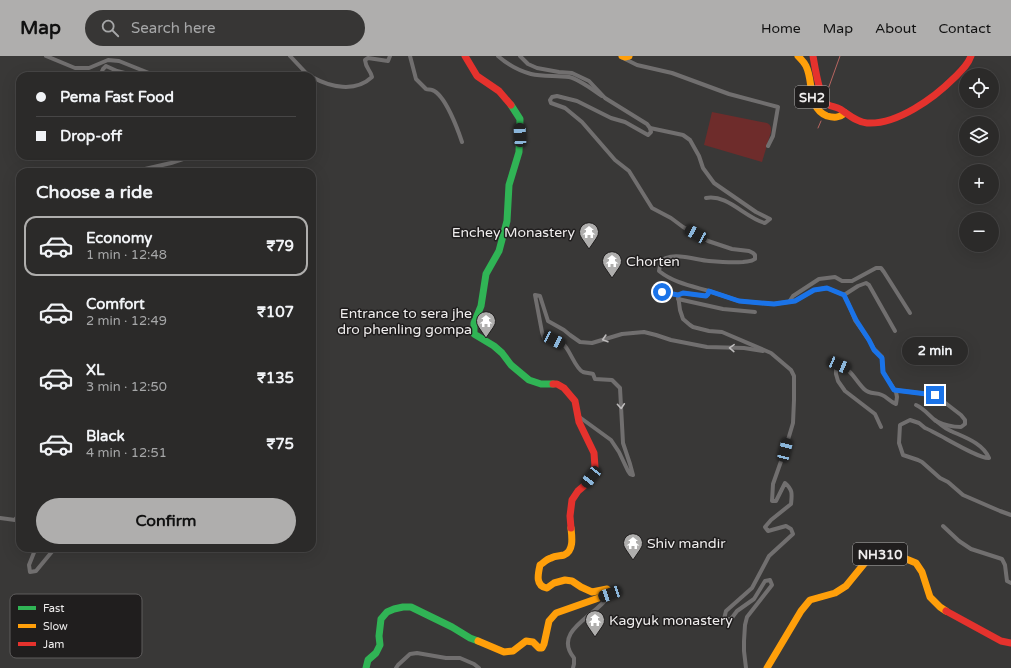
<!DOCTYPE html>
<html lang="en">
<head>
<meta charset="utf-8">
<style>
  body { margin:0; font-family:"Varela Round",sans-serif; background:#373635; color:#f1f3f6; height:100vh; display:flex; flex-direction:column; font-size:15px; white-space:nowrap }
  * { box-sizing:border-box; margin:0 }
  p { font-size:13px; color:#a6a7a8 }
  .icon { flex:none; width:22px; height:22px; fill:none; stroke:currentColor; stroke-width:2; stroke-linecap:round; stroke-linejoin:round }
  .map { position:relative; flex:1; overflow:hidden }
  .sheet { position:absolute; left:16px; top:112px; width:300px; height:384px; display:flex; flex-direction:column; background:#2b2a29; border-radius:12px; box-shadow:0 4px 16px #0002,0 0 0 1px #474646 }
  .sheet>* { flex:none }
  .hud { position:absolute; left:16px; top:16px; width:300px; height:88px; border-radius:12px; box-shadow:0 4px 16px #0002,0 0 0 1px #474646; display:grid; align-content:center; height:88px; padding:0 20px; background:#2b2a29 }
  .controls { position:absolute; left:959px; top:12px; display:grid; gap:8px }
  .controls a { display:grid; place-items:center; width:40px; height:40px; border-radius:50%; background:#2b2a29; box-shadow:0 4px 16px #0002,0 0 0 1px #474646; font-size:20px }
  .end { position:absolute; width:18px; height:18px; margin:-9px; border:5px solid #1a73e8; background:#fff; box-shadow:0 0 0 2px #fff }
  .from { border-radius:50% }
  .bubble { position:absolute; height:28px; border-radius:14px; background:#2b2a29; box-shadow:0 4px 16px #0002,0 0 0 1px #474646; font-size:13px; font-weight:800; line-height:28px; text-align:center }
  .car { position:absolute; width:12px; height:24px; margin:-12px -6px; border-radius:5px; box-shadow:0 0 3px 1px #0007; background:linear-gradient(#222 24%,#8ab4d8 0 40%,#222 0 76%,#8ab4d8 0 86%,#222 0) }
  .hud b { display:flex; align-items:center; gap:14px; height:38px; font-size:15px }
  .hud b+b { border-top:1px solid #474646 }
  .hud i { width:10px; height:10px; background:#f1f3f6 }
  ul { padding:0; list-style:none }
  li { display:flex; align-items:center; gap:12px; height:60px; margin:0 8px 6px; padding:0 12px; border:2px solid transparent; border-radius:12px }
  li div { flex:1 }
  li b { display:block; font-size:15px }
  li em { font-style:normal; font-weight:800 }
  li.active { border-color:#afaead }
  li>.icon { width:36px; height:36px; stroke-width:1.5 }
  h2 { padding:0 20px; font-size:18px; line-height:48px }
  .button { display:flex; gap:8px; margin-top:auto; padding:8px 20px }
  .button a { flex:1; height:46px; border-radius:24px; background:#afaead; color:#111; font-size:16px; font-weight:800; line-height:46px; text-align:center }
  header { display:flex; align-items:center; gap:24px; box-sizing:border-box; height:56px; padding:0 20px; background:#afaead; color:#111 }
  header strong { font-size:19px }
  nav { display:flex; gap:22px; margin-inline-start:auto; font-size:14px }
  .search { width:280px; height:36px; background:#373635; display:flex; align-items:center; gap:10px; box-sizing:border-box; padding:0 14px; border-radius:22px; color:#a6a7a8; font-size:15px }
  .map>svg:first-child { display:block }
  .green { fill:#6e2c2b }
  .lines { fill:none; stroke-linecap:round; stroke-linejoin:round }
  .stream { stroke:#b76560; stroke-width:1 }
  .street { stroke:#716f6f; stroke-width:4 }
  .fast { stroke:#30b455; stroke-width:7 }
  .slow { stroke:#ff9f0a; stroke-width:7 }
  .jam { stroke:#e5322d; stroke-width:7 }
  .oneway { stroke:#bdbbbb }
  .route { stroke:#1a73e8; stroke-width:5 }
  .labels { text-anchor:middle; stroke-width:3; stroke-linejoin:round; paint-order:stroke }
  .shield { fill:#201e1e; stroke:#b1afaf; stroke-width:1 }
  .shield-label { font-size:13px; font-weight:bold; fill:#efeded }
  .poi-label { font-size:14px; fill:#efeded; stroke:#201e1e; text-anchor:start }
  .key { fill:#201e1e; stroke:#5e5c5c; stroke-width:1 }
  .key-label { font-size:11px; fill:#efeded }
</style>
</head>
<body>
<header>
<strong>Map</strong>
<div class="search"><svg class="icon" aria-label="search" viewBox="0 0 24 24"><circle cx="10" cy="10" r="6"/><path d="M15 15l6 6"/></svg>Search here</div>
<nav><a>Home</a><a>Map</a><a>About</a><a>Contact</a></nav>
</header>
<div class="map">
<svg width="1011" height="612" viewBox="0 0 1011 612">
  <rect width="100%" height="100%" fill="#393837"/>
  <!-- green -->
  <path class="green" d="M 712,56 L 767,67 C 771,69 771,71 771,76 L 762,106 L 704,89 Z"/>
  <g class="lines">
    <!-- stream -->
    <g class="stream">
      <polyline points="826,39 840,0"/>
      <polyline points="818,72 821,65"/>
    </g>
    <!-- street -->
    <g class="street">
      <polyline points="46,0 75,12 89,12 108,4 119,5 154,19 153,20"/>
      <polyline points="290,0 307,18 311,20"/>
      <path d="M 410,0 L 416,23 L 426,33 C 428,34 430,33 432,34 C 445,38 458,74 462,86"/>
      <path d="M 498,0 C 507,8 520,15 531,18 C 543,21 557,19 569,21 C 579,23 593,34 602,40"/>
      <path d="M 520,0 L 528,8 L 537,12 L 559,16 L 572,17 L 589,25 L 605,42 L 647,68 L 650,72 L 651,76 L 648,79 L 625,66 L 611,62 L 577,45 L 557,40 L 552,41 L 550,44 L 551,47 L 565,52 L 582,66 L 615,104 L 629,115 L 652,152 L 671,162 L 683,171 L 708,185 L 732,193 L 749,195 L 753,197 L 755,199 L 755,203 C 751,206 748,205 743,206 C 732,207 720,206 709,205 C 697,204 677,197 666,202 C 660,204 660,210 659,215 C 674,227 692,230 709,235 L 708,238 L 706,240 L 683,237 L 678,239 L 680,254 L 683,263 L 690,269 L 693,271 L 709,275 L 722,276 L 771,297 L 791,314 L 794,320 L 794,344 L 793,367 L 785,394 L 773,428 L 772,445 L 776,445 L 785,427 C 793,434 792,438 791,448 L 771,464 L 765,471 L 768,475 L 786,470 L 791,473 L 793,478 L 769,500 L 752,532 L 726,555 L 724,563 L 731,563 L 737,555 L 754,543 L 765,525 L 770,524 L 772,529 L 747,561 L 745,569 L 744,585 L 744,595 L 746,612"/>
      <polyline points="623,2 637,9 672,17 729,38 778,51 773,80 768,90"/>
      <polyline points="100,20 103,13 106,10 117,15 136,20"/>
      <path d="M 312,21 C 330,31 355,37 372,21 C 370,13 366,13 365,4 L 368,2 L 388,5 L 390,0"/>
      <path d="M 650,72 L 683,79 L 690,84 L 699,100 L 703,112 L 714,127 L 756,156 L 770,163 L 765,167 C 745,162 728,138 706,142"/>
      <polyline points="132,116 171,107 183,103 185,100"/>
      <path d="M 709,235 L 739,245 L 774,248 L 795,245 L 814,234 L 827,232 L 844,239 L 849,249 L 855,264 L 869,284 L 874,293 L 882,301 L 883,316 L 896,336 L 897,341 L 896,348 C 890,346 887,341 882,339 C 875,336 870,339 864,333 C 855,324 852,314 839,309 L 836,311 L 836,318 L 838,325 L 845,335 L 875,358 L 881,371"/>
      <polyline points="662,236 678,239"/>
      <polyline points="844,239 858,230 866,227 869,229 895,275"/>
      <polyline points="678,243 723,253 755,256"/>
      <polyline points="789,246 793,240 819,223 835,221 842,225 852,225 876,212 881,212 884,216 910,257"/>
      <path d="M 894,334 L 935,339 L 961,359 L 965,364 L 965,368 L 961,371 C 952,371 944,369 936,365 C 929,360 925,353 916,349"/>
      <path d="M 578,360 L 611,384 L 619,396 L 628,415 L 630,418 L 633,419 L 630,408 L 623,387 L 620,332 L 612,324 L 595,323 L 593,318 C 590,317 586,317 583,316 C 576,313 571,297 565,290 C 560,285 551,284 544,282 L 542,276 L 535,239 L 540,240 L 548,265 L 564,274 L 570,279 L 580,286 L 592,287 L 622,278 L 644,276 L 656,279 L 671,284 L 707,291 L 744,292 L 763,295"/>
      <path d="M 935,364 C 940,368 945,373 951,375 C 964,381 983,387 989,402 C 978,403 938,377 925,372 L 919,367 L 910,364 L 900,369 L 899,387 L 903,399 L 918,404 L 922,406 L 940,422 L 948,426 L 963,439 L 1000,455 L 1011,459"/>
      <polyline points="0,462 15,464 20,457"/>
      <polyline points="943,470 959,485 971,493 1002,503 1005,509 1007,525 1011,527"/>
      <polyline points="37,492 35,494 29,509 30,516 36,515 55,492"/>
      <polyline points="396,612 398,609 410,598 417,597 446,602 460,602 474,608 479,612"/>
      <path d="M 573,612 L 574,608 L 574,602 C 551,574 599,559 609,539"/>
    </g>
    <!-- fast -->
    <g class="fast">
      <polyline points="511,49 520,63 519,96 509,129 507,165 499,195 486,218 481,250 474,267 474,278 494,290 502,297 511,309 529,324 541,328 553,328"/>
      <polyline points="366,612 368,604 376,597 380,589 379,580 381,563 387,556 394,553 403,551 411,551 452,571 470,582 478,585"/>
    </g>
    <!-- slow -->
    <g class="slow">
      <polyline points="622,0 625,1 629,0"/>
      <path d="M 798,0 C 801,3 804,6 806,10 C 814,26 807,52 827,60 C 834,62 839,62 845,57"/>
      <path d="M 478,585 L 504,596 L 513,595 L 526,585 L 533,586 L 539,592 L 542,592 L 544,588 L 549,565 L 556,557 L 610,538 L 610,536 L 607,533 L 592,536 L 581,531 L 572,525 L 565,524 L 554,527 L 547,532 C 535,530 538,518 540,509 C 543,507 547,503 551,502 C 555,500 560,500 564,499 C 574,495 572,481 571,472"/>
      <polyline points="767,612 801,555 810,544 835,537 846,530 868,503 874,500 881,498 894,498 916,507 922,516 930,541 940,551 946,555"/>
    </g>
    <!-- jam -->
    <g class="jam">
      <polyline points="465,0 477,20 499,35 511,49"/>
      <path d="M 813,0 C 815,11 819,39 826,47 C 829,51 836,50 840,53 C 848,58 856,66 867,67 C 897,69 934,42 954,22 C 961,15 968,9 971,0"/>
      <polyline points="553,328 557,328 564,332 575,345 579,366 594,397 595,411 594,417 585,429 578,435 572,444 570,460 571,472"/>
      <polyline points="946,555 1001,585 1011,587"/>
    </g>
  </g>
  <!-- one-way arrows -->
  <defs><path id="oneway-chevron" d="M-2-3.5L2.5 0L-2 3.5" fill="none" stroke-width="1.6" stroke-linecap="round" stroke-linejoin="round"/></defs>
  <g class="oneway">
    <use href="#oneway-chevron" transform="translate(605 283) rotate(163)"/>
    <use href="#oneway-chevron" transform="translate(732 292) rotate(-178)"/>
    <use href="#oneway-chevron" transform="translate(621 350) rotate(86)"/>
  </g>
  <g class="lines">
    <!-- route -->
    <polyline class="route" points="662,236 678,239 683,237 706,240 708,238 709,235 739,245 774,248 795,245 814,234 827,232 844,239 856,264 869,284 874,294 882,302 883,316 894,334 935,339"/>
  </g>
  <!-- icons -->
  <defs>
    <symbol id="temple-pin" viewBox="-11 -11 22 30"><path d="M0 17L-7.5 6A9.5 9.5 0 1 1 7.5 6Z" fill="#afaead" stroke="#201e1e"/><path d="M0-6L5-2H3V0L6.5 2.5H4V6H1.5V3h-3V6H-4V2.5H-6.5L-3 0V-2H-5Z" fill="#fff"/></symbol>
  </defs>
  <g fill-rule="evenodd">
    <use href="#temple-pin" x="578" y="165" width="22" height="30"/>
    <use href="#temple-pin" x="601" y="194" width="22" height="30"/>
    <use href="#temple-pin" x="475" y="254" width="22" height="30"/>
    <use href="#temple-pin" x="622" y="476" width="22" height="30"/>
    <use href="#temple-pin" x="584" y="553" width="22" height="30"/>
  </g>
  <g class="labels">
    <!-- shield labels -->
    <g class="shield">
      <rect x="795" y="30" width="34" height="22" rx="3"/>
      <rect x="853" y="487" width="54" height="22" rx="3"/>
    </g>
    <g class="shield-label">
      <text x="812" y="46">SH2</text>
      <text x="880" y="503">NH310</text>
    </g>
    <!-- poi labels -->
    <g class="poi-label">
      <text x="575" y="181" text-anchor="end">Enchey Monastery</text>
      <text x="626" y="210">Chorten</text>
      <text x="472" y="262" text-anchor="end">Entrance to sera jhe<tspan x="472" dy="16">dro phenling gompa</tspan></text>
      <text x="647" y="492">Shiv mandir</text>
      <text x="609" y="569">Kagyuk monastery</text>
    </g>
  </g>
  <!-- legend -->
  <rect x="10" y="538" width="132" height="64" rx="6" class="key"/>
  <rect x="18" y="550" width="18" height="4" fill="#30b455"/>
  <rect x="18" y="568" width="18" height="4" fill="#ff9f0a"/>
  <rect x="18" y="586" width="18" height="4" fill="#e5322d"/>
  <g class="key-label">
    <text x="43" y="556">Fast</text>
    <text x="43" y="574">Slow</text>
    <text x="43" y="592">Jam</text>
  </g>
</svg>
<div class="controls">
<a><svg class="icon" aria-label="locate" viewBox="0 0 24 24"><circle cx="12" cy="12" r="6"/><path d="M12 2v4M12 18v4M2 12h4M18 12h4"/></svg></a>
<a><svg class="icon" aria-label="layers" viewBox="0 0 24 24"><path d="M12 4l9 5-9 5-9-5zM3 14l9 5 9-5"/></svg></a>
<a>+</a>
<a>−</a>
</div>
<i class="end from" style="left:662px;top:236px"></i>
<i class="end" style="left:935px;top:339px"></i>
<div class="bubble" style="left:902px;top:281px;width:66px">2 min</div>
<i class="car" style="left:520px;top:79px;rotate:357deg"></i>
<i class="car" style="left:696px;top:178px;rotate:299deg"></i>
<i class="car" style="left:554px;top:284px;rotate:117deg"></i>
<i class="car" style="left:839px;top:309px;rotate:113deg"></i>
<i class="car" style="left:785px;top:394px;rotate:14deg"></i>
<i class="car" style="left:591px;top:421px;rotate:218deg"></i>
<i class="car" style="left:610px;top:538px;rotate:251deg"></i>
<div class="hud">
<b><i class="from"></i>Pema Fast Food</b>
<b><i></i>Drop-off</b>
</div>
<section class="sheet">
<h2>Choose a ride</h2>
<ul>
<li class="active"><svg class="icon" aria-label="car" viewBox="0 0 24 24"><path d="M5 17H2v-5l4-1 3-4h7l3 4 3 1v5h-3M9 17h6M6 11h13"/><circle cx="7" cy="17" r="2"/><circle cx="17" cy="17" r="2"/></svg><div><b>Economy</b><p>1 min · 12:48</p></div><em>₹79</em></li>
<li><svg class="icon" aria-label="car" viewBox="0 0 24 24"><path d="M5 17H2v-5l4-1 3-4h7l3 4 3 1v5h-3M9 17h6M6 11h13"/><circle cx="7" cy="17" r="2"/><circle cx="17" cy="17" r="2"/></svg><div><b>Comfort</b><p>2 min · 12:49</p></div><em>₹107</em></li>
<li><svg class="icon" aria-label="car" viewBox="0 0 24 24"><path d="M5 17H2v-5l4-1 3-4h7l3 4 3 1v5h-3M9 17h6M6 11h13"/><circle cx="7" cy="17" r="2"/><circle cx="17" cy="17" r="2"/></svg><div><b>XL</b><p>3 min · 12:50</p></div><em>₹135</em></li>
<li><svg class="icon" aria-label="car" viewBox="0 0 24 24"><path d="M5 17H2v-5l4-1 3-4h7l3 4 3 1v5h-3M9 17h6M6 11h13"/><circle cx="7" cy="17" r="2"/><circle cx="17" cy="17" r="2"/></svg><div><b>Black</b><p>4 min · 12:51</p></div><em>₹75</em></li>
</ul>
<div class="button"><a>Confirm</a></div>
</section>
</div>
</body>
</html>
